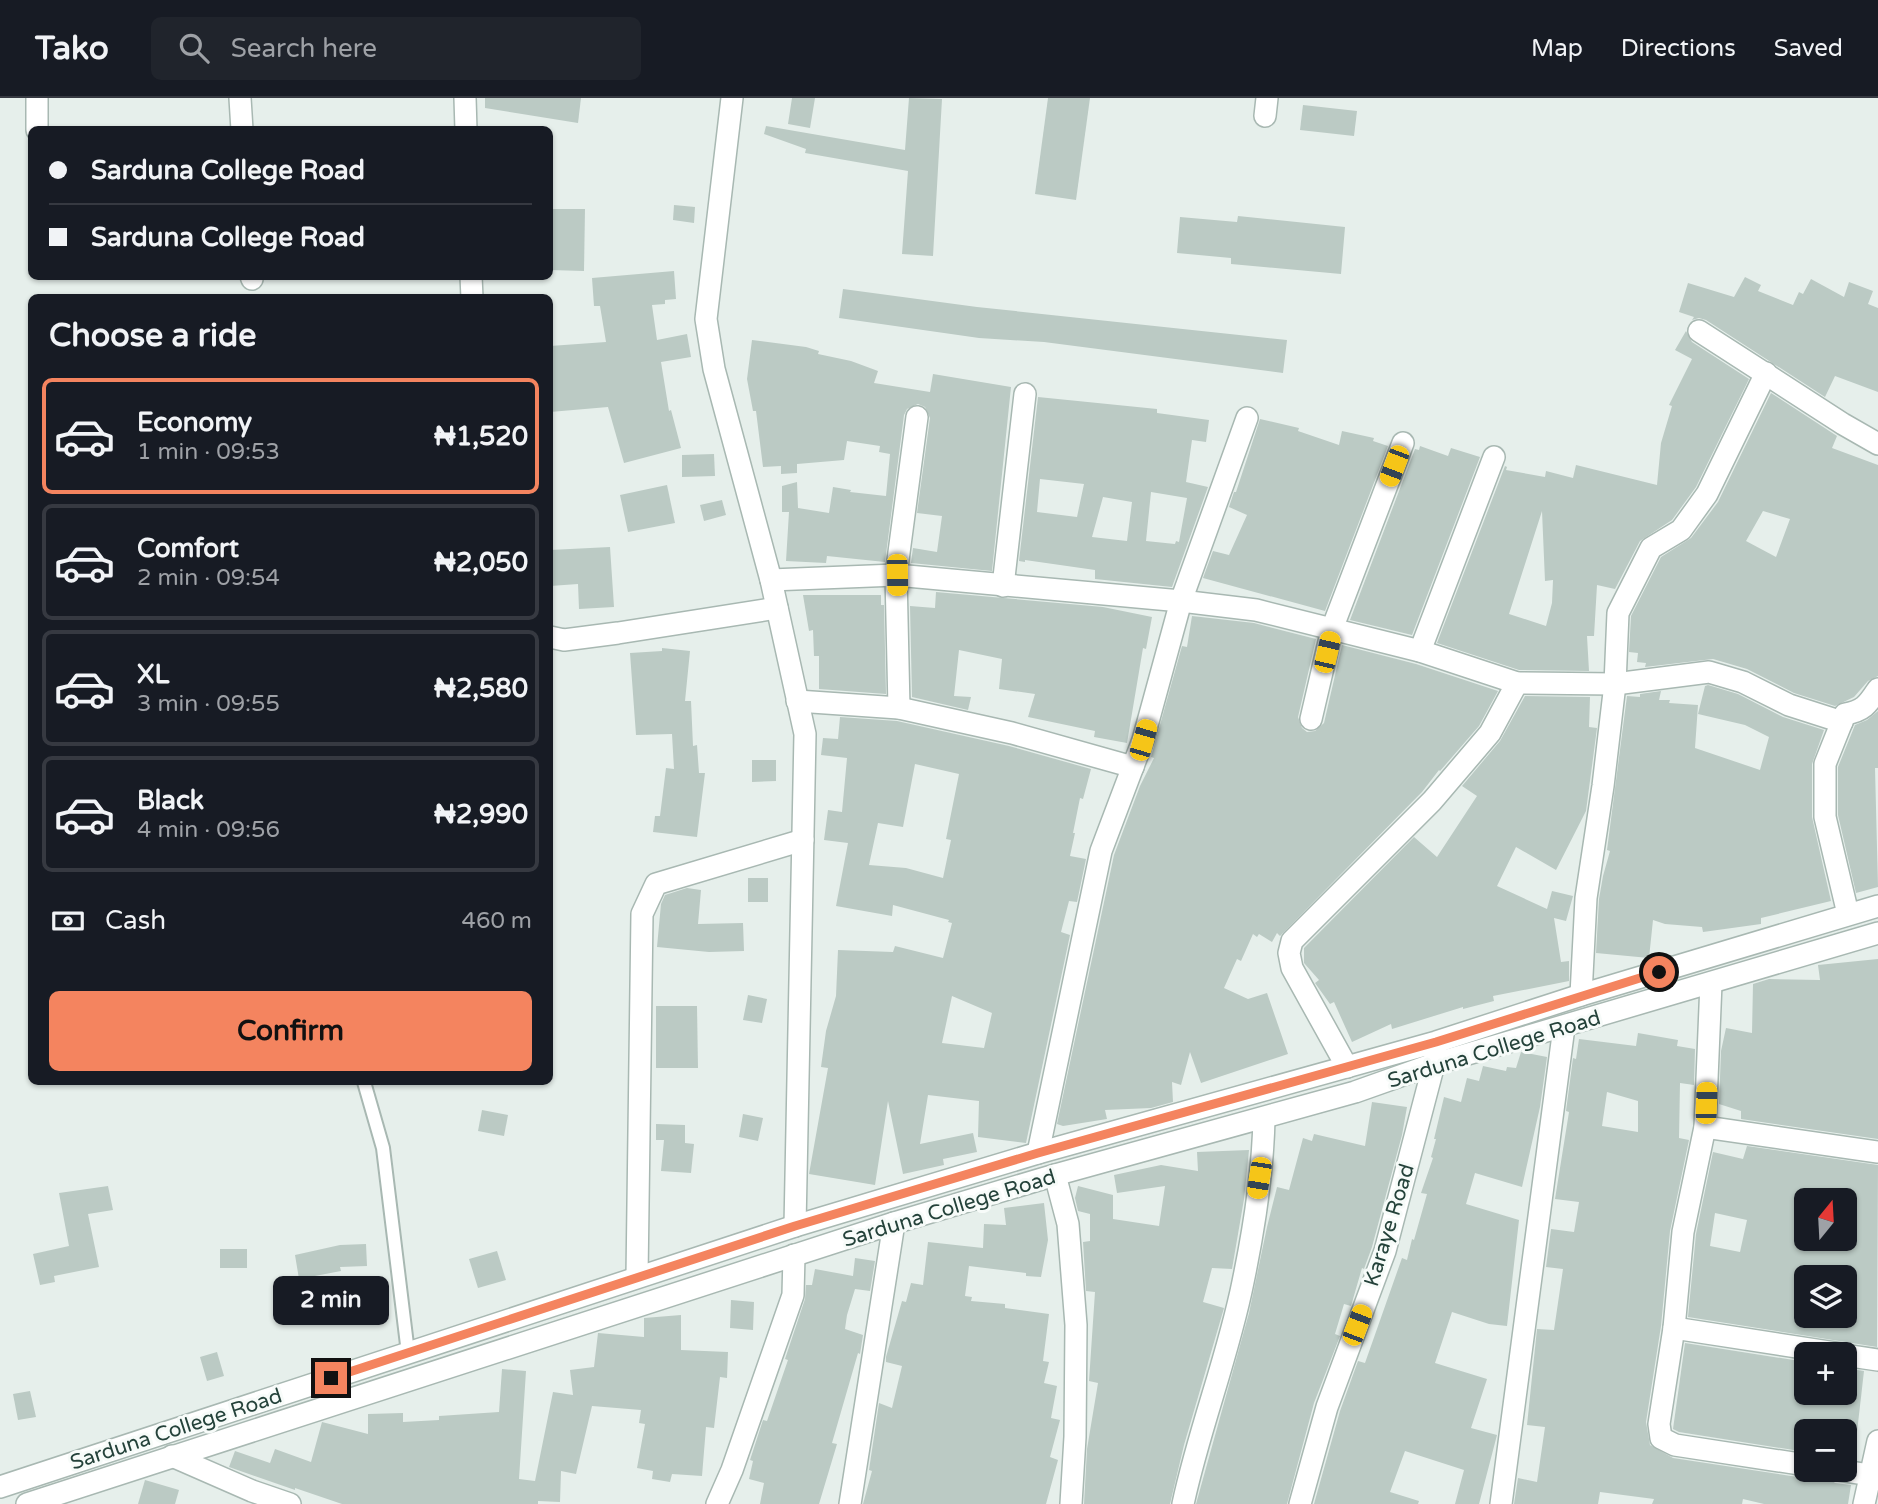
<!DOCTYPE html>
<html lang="en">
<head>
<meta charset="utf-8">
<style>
  body { margin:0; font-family:"Varela Round",sans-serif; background:#20242c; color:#f1f3f6; height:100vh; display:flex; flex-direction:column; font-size:26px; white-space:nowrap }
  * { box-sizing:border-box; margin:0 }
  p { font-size:23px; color:#9ea1a6 }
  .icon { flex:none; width:38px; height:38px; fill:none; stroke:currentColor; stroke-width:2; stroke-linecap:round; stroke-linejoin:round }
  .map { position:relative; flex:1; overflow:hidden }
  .details { position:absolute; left:28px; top:196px; width:525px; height:791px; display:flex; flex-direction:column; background:#171b24; border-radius:10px; box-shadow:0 2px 5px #0004 }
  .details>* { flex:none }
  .banner { position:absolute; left:28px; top:28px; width:525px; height:154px; border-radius:10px; box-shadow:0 2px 5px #0004; display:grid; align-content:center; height:154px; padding:0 21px; background:#171b24 }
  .needle { width:46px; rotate:18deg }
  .buttons { position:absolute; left:1794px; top:1090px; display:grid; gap:14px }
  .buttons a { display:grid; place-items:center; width:63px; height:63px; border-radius:10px; background:#171b24; box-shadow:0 2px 5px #0004; font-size:35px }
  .end { position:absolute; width:32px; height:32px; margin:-16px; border:9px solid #f4845f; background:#111; box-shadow:0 0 0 4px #111 }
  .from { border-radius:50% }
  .bubble { position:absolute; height:49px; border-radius:10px; background:#171b24; box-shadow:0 2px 5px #0004; font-size:23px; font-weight:700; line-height:49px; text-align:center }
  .car { position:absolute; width:21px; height:42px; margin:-21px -10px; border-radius:9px; box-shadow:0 0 5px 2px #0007; background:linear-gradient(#f5c518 24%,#345 0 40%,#f5c518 0 76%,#345 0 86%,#f5c518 0) }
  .banner b { display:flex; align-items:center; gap:24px; height:66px; font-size:26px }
  .banner b+b { border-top:2px solid #363941 }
  .banner i { width:18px; height:18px; background:#f1f3f6 }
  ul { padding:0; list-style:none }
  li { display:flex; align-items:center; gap:21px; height:116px; margin:0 14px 10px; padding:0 7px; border:4px solid #363941; border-radius:10px }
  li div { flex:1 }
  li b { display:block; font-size:26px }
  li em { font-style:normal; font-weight:700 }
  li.on { border-color:#f4845f }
  li>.icon { width:63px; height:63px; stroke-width:1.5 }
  h2 { padding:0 21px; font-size:32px; line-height:84px }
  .pay { display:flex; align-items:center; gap:18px; height:77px; padding:0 21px; font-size:26px }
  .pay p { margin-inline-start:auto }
  .primary-button { display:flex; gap:14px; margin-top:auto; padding:14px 21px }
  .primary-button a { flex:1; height:80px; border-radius:10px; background:#f4845f; color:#111; font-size:28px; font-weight:700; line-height:80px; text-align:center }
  header { display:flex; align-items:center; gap:42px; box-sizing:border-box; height:98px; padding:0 35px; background:#171b24; border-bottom:2px solid #363941 }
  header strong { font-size:33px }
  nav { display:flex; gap:38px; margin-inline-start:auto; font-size:24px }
  .search { width:490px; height:63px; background:#20242c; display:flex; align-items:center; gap:18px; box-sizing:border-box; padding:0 24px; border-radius:10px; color:#9ea1a6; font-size:26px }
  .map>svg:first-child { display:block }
  .building { fill:#bbcac4; fill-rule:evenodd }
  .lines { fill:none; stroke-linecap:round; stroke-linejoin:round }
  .service-casing { stroke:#a8b8b2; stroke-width:16 }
  .minor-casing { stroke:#a8b8b2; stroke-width:24 }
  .tertiary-casing { stroke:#a8b8b2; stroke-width:24 }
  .service { stroke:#fff; stroke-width:12 }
  .minor { stroke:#fff; stroke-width:21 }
  .tertiary { stroke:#fff; stroke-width:21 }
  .route { stroke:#f4845f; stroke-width:9 }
  .labels { text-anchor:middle; stroke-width:6; stroke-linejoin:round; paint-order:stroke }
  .street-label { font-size:21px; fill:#24423a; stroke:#f7fbf9 }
</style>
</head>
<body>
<header>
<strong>Tako</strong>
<div class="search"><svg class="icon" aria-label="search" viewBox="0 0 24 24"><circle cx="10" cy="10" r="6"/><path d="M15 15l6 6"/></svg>Search here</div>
<nav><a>Map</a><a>Directions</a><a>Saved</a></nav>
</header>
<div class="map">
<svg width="1878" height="1406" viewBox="0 0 1878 1406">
  <rect width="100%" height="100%" fill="#e6efeb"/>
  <!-- building -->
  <g class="building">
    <polygon points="485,0 581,0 578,25 485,10"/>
    <polygon points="792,0 815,0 810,30 788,26"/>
    <polygon points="909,0 942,1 933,158 902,156 908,73 805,55 806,51 764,36 766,28 905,52"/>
    <polygon points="1048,0 1090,0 1076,102 1035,96"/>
    <polygon points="1303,7 1357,13 1354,38 1300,32"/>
    <polygon points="674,107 695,109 694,125 673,122"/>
    <polygon points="550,111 585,111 584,173 550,172"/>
    <polygon points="1238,118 1345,129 1341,176 1231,166 1231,160 1177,155 1180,119 1237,124"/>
    <polygon points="674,173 676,201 665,202 665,206 652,207 657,242 687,236 691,259 661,264 669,313 671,312 681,350 624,365 608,309 550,314 550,248 606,244 600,208 594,208 592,180"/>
    <polygon points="1745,179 1761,187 1758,193 1793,207 1799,194 1803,196 1811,181 1844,199 1849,184 1873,193 1868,206 1878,210 1878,294 1835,278 1825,299 1706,222 1699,220 1692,222 1694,219 1679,214 1688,185 1734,199"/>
    <polygon points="843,191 977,209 1287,242 1283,275 1044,244 979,240 839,220"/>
    <path d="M 1686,233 L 1692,244 L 1749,281 L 1696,389 L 1672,422 L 1640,443 L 1615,491 L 1597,487 L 1594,538 L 1587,538 L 1589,573 L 1519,572 L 1437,545 L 1505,368 L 1507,369 L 1506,372 L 1545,379 L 1546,373 L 1573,380 L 1576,367 L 1657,387 L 1661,345 L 1672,308 L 1669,307 L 1692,261 L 1675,252 ZM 1542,413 L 1545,483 L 1553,482 L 1552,505 L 1546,528 L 1509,516 Z"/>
    <polygon points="752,242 806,249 819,253 818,256 851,263 878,273 874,285 930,294 933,276 1011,289 992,473 911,465 913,450 937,454 942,418 917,415 930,320 925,309 918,306 907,311 904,317 885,464 827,458 826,465 786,463 789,414 782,414 782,388 797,384 798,410 829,415 833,389 851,392 850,394 886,398 890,356 879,354 880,348 847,343 844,362 797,366 797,375 781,376 781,368 763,369 756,313 753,313 747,281"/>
    <path d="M 1771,295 L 1837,338 L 1832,350 L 1878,367 L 1878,578 L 1868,583 L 1854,599 L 1835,608 L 1794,595 L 1747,571 L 1713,561 L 1645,569 L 1646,565 L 1637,564 L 1638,555 L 1629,554 L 1631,518 L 1661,459 L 1691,440 L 1718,404 ZM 1763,413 L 1790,421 L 1776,459 L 1746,443 Z"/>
    <path d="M 1038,299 L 1157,311 L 1157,315 L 1209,322 L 1206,344 L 1192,342 L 1186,384 L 1208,389 L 1172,489 L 1095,481 L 1095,472 L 1025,462 L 1025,464 L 1019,463 ZM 1040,381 L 1084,386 L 1077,419 L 1037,414 ZM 1151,394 L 1187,400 L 1179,444 L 1176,443 L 1175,446 L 1146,443 ZM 1103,399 L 1132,404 L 1127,443 L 1092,439 Z"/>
    <polygon points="1260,321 1299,330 1298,333 1339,347 1342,333 1374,340 1373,343 1388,348 1325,513 1203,480 1213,453 1229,457 1247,417 1229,409 1234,394 1236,394"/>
    <polygon points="1420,348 1448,358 1451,350 1480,359 1412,537 1350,522 1415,351 1419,352"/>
    <polygon points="714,356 715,378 682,379 682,357"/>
    <polygon points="667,387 675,425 628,434 620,397"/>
    <polygon points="722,402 726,417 704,423 700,407"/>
    <polygon points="610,449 614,509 579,511 578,486 550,488 550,452"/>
    <polygon points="936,494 1103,509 1152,519 1146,551 1143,550 1127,645 1094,639 1095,633 1028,619 1035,596 999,591 1002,561 959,552 954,598 971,599 968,612 912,599 910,508 935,510"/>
    <polygon points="803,497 881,497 881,507 884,507 886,596 819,591 819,558 814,558 813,532 809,533"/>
    <polygon points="1192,518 1254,525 1316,541 1298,619 1302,630 1307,634 1315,633 1324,625 1342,547 1416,566 1498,593 1479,628 1440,673 1439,672 1422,694 1280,838 1277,835 1272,844 1259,836 1257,839 1253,836 1241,863 1237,861 1224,890 1248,901 1267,895 1288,956 1201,985 1190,954 1181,987 1172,984 1173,1004 1151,1010 1105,1012 1107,1021 1063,1028 1057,1026 1114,757 1140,688 1154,660 1151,659 1182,548 1187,549"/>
    <polygon points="662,550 690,553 685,603 691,603 693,648 697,647 699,675 705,675 697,739 653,734 655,718 660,718 666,670 674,671 672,636 636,637 630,555 662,553"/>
    <polygon points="1708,587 1738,596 1783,619 1824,632 1812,666 1812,719 1831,803 1761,820 1761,826 1703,834 1702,829 1665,826 1653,822 1649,860 1596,855 1599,801 1603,778 1610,753 1607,752 1627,598 1640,599 1640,596 1661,593 1659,602 1670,602 1669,605 1698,607 1695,650 1760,672 1769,639 1745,627 1698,616 1705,588"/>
    <polygon points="1525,598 1590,599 1589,629 1597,630 1586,713 1556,772 1516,749 1497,788 1547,811 1552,793 1573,798 1566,823 1554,820 1561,864 1569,863 1569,883 1493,898 1494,903 1463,911 1463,909 1392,931 1391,926 1352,944 1334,904 1330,906 1315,885 1319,882 1304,865 1304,850 1414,739 1437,759 1477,698 1462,688 1500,643"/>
    <polygon points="1878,613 1878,670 1875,670 1878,789 1856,795 1838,717 1838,669 1855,627 1867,622"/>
    <path d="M 840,619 L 897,623 L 1009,648 L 1091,671 L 1083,701 L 1080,700 L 1073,735 L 1075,735 L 1070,758 L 1086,761 L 1077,804 L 1069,803 L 1061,834 L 1070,837 L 1026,1045 L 978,1039 L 979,1003 L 928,997 L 920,1046 L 973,1035 L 977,1054 L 943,1061 L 944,1067 L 903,1076 L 888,1003 L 875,1087 L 809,1076 L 828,970 L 821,969 L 826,933 L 836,898 L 838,852 L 893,854 L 895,848 L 943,860 L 952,825 L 948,824 L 949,822 L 893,807 L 892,818 L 836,808 L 848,745 L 824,742 L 828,712 L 842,714 L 847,660 L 821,657 L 823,640 L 838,641 ZM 915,666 L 959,676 L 946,741 L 951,742 L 943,780 L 906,770 L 869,767 L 878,725 L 903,729 ZM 952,898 L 992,915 L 984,950 L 942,945 Z"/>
    <polygon points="752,662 776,662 776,683 752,684"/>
    <rect x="748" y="780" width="20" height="24"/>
    <polygon points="687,790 701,792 698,826 743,825 744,853 709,854 657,849 661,806 665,797"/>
    <polygon points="1878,861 1878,1041 1741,1021 1741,1013 1719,1006 1721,953 1726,930 1752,935 1753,886 1769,881 1820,882 1818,867"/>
    <polygon points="748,897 767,901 762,925 743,922"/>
    <polygon points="656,908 697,908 698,970 656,970"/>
    <path d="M 1638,935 L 1678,942 L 1677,948 L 1695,951 L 1694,987 L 1680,985 L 1679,1040 L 1689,1042 L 1670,1133 L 1661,1228 L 1646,1324 L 1650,1347 L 1673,1360 L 1804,1380 L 1816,1376 L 1826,1377 L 1835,1385 L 1851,1387 L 1848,1406 L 1764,1406 L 1743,1401 L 1742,1406 L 1652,1406 L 1654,1401 L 1600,1394 L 1598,1406 L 1514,1406 L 1518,1380 L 1537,1384 L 1545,1329 L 1527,1327 L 1537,1231 L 1554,1232 L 1563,1171 L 1546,1169 L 1551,1131 L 1574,1134 L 1579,1104 L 1555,1101 L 1569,1014 L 1566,1013 L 1573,960 L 1576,961 L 1579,941 L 1636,948 ZM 1607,994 L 1638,1003 L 1638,1034 L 1602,1028 Z"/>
    <polygon points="1521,954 1547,959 1540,1009 1522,1089 1475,1075 1466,1106 1519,1122 1507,1228 1489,1226 1452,1214 1435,1265 1487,1281 1471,1330 1497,1337 1479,1406 1455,1406 1464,1372 1405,1353 1390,1394 1419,1403 1418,1406 1314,1406 1340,1313 1358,1263 1365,1265 1402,1160 1407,1162 1412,1141 1414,1142 1427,1096 1421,1095 1433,1060 1431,1059 1436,1041 1434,1041 1444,999 1461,1004 1467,980 1479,983 1483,968 1506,973 1507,969 1516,970"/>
    <polygon points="1372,1004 1407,1009 1402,1037 1372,1149 1364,1171 1362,1170 1351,1208 1344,1206 1335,1236 1340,1238 1314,1305 1287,1406 1196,1406 1249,1215 1267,1129 1277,1089 1289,1092 1303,1040 1312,1043 1314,1036 1365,1048"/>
    <polygon points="482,1012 508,1017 504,1038 478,1033"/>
    <polygon points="743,1016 763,1020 758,1043 739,1039"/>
    <polygon points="656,1026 685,1027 685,1045 694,1046 691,1075 661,1073 664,1042 656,1042"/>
    <path d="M 1747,1048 L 1878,1067 L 1877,1249 L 1688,1219 L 1696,1136 L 1713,1054 L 1743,1061 ZM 1806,1099 L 1825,1102 L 1844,1102 L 1844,1141 L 1806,1141 ZM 1715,1115 L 1747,1122 L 1740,1154 L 1710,1148 ZM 1806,1180 L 1844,1180 L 1844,1218 L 1806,1218 Z"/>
    <polygon points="1249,1052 1244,1101 1232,1171 1212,1170 1203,1204 1224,1210 1184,1347 1170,1406 1084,1406 1087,1351 1098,1285 1089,1283 1095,1194 1086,1193 1083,1144 1090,1143 1090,1116 1078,1113 1075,1100 1078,1088 1113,1097 1113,1121 1159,1128 1165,1088 1117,1095 1114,1077 1161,1067 1198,1073 1197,1054"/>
    <polygon points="108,1088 113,1112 88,1116 99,1169 54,1178 55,1184 40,1187 33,1156 69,1148 59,1095"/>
    <polygon points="1044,1105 1048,1142 1041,1179 1026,1178 1026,1175 969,1168 965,1198 972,1199 971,1203 1005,1206 1005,1210 1049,1216 1043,1263 1049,1264 1044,1285 1057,1288 1051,1320 1060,1322 1050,1359 1058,1362 1046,1406 863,1406 872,1373 869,1372 879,1305 892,1310 902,1268 886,1264 886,1259 902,1203 906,1204 911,1185 923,1187 928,1144 983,1150 984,1126 1006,1127 1004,1110"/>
    <polygon points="366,1146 367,1168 340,1169 341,1173 299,1181 295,1157 340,1147"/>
    <rect x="220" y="1151" width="27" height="19"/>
    <polygon points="497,1153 506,1182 478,1190 469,1161"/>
    <polygon points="855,1160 875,1163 870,1193 855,1191 847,1217 845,1231 863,1237 860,1256 858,1255 832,1345 837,1346 819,1406 760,1406 764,1385 749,1381 753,1363 750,1362 763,1322 767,1323 788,1262 785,1261 805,1201 806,1187 812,1187 815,1171 853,1178"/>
    <polygon points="731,1202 754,1204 753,1232 730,1230"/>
    <polygon points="681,1217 681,1252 728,1254 727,1280 720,1279 714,1330 706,1329 702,1378 672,1376 670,1384 652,1381 653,1373 637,1370 645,1326 639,1325 641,1312 592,1308 576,1376 561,1373 560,1404 538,1403 538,1406 342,1406 295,1390 295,1392 229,1369 235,1353 270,1365 275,1351 311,1364 322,1324 368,1336 368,1316 403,1315 403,1324 439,1322 439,1318 499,1314 502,1271 526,1273 519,1381 535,1383 553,1294 573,1297 570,1272 594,1269 598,1235 644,1239 644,1220"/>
    <polygon points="1685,1245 1806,1264 1806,1295 1844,1295 1844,1270 1864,1273 1857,1334 1806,1334 1806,1354 1679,1334 1673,1331"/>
    <polygon points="217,1254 224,1278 207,1283 200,1259"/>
    <polygon points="30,1293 36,1319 18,1322 13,1296"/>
    <polygon points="145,1382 179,1392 175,1406 138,1406"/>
  </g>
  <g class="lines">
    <defs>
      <polyline id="service" points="364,984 383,1050 408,1255"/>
      <g id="minor">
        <polyline points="37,0 37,32"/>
        <polyline points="240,0 242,32"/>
        <polyline points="465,0 466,32"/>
        <polyline points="732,0 706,221 714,271 771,482 805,636 795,1128"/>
        <polyline points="1265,18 1267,0"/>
        <polyline points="251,178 252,181"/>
        <polyline points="471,178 472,200"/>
        <polyline points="1699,233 1843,326 1878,346"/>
        <polyline points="771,482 896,477 1181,503 1256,512 1420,553 1517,585 1615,586 1709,574 1743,584 1789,607 1842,624"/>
        <polyline points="1003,488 1025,296"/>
        <polyline points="550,539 564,542 618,535 777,510"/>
        <polyline points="1420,553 1494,359"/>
        <polyline points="797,603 899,610 1012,635 1133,669"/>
        <polyline points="899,610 896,477 917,319"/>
        <polyline points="1311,621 1332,531 1403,345"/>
        <path d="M 1848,816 L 1825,719 L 1825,666 L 1845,616 C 1864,613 1868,606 1878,591"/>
        <polyline points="1711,885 1705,1029 1683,1134 1674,1230 1659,1326 1661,1340 1675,1347 1806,1367"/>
        <polyline points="1581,897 1586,800 1603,688 1615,586 1618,515 1651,450 1681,432 1707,396 1766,275"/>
        <polyline points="1347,969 1292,870 1289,855 1292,843 1432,703 1490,635 1517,585"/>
        <polyline points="1705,1029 1878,1054"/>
        <polyline points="1038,1055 1101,753 1143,642 1181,503 1247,320"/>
        <polyline points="1055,1077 1068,1126 1076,1227 1075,1339 1071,1406"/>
        <polyline points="637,1179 642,816 656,786 803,742"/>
        <polyline points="1674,1230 1842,1256"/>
        <polyline points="1844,1257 1878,1262"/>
        <polyline points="172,1358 252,1393 290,1406"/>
        <polyline points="1838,1372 1870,1377"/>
        <polyline points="717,1406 732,1372 793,1197 794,1157"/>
        <polyline points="850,1406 894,1125"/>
        <path d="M 1183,1406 C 1199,1331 1228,1259 1243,1184 C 1254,1131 1263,1074 1264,1020"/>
        <polyline points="1300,1406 1327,1309 1385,1153 1434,966 1436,953"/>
        <polyline points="1501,1406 1564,929"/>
        <polyline points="1864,1406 1878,1343"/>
      </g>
      <g id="tertiary">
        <polyline points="0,1389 795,1128 1038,1055 1436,944 1581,897 1878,808"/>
        <polyline points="27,1406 894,1125 1055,1077 1355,994 1434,966 1878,835"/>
      </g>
    </defs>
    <!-- service casing -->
    <use href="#service" class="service-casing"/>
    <!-- minor casing -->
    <use href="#minor" class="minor-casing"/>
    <!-- tertiary casing -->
    <use href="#tertiary" class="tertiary-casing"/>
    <!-- service -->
    <use href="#service" class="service"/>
    <!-- minor -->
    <use href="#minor" class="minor"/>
    <!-- tertiary -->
    <use href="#tertiary" class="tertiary"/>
  </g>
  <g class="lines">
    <!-- route -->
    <polyline class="route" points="331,1280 795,1128 1038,1055 1436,944 1659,874"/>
  </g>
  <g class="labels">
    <!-- street labels -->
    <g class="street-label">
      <text transform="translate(1494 951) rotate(-17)" y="7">Sarduna College Road</text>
      <text transform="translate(949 1110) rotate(-17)" y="7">Sarduna College Road</text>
      <text transform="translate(1389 1127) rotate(-73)" y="7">Karaye Road</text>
      <text transform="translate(176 1331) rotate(-18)" y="7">Sarduna College Road</text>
    </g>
  </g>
</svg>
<div class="buttons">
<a><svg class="needle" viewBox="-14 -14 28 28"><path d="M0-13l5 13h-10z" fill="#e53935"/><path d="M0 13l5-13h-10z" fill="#9ea1a6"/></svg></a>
<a><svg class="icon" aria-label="layers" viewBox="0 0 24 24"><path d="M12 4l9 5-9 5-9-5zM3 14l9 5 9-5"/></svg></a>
<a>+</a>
<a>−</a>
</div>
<i class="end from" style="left:1659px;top:874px"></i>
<i class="end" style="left:331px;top:1280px"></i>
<div class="bubble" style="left:273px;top:1178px;width:116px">2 min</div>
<i class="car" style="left:1394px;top:368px;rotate:201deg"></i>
<i class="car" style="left:897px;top:477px;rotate:179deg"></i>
<i class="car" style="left:1327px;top:554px;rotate:13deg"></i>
<i class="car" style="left:1143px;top:642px;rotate:16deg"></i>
<i class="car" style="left:1706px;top:1005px;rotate:2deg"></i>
<i class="car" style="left:1259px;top:1080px;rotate:189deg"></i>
<i class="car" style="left:1357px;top:1227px;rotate:21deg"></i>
<div class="banner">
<b><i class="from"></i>Sarduna College Road</b>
<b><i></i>Sarduna College Road</b>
</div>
<section class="details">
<h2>Choose a ride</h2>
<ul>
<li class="on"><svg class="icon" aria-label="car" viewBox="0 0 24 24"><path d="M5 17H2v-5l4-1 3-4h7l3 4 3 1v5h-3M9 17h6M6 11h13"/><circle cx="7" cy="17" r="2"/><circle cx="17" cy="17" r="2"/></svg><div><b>Economy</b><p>1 min · 09:53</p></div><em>₦1,520</em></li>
<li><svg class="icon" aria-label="car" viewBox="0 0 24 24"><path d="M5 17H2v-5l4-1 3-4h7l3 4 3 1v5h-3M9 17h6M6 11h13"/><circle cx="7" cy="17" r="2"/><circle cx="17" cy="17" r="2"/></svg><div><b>Comfort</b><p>2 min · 09:54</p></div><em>₦2,050</em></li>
<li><svg class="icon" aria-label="car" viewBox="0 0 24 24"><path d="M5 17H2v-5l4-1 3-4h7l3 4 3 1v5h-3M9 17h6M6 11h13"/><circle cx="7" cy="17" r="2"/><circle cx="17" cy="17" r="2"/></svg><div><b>XL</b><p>3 min · 09:55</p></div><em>₦2,580</em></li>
<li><svg class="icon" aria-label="car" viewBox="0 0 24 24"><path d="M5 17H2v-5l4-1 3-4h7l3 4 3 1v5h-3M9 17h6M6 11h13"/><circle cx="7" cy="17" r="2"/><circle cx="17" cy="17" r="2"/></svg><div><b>Black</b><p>4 min · 09:56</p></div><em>₦2,990</em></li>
</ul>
<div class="pay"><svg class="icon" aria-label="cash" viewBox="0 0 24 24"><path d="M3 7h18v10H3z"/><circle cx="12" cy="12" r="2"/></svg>Cash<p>460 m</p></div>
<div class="primary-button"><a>Confirm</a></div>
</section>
</div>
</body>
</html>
